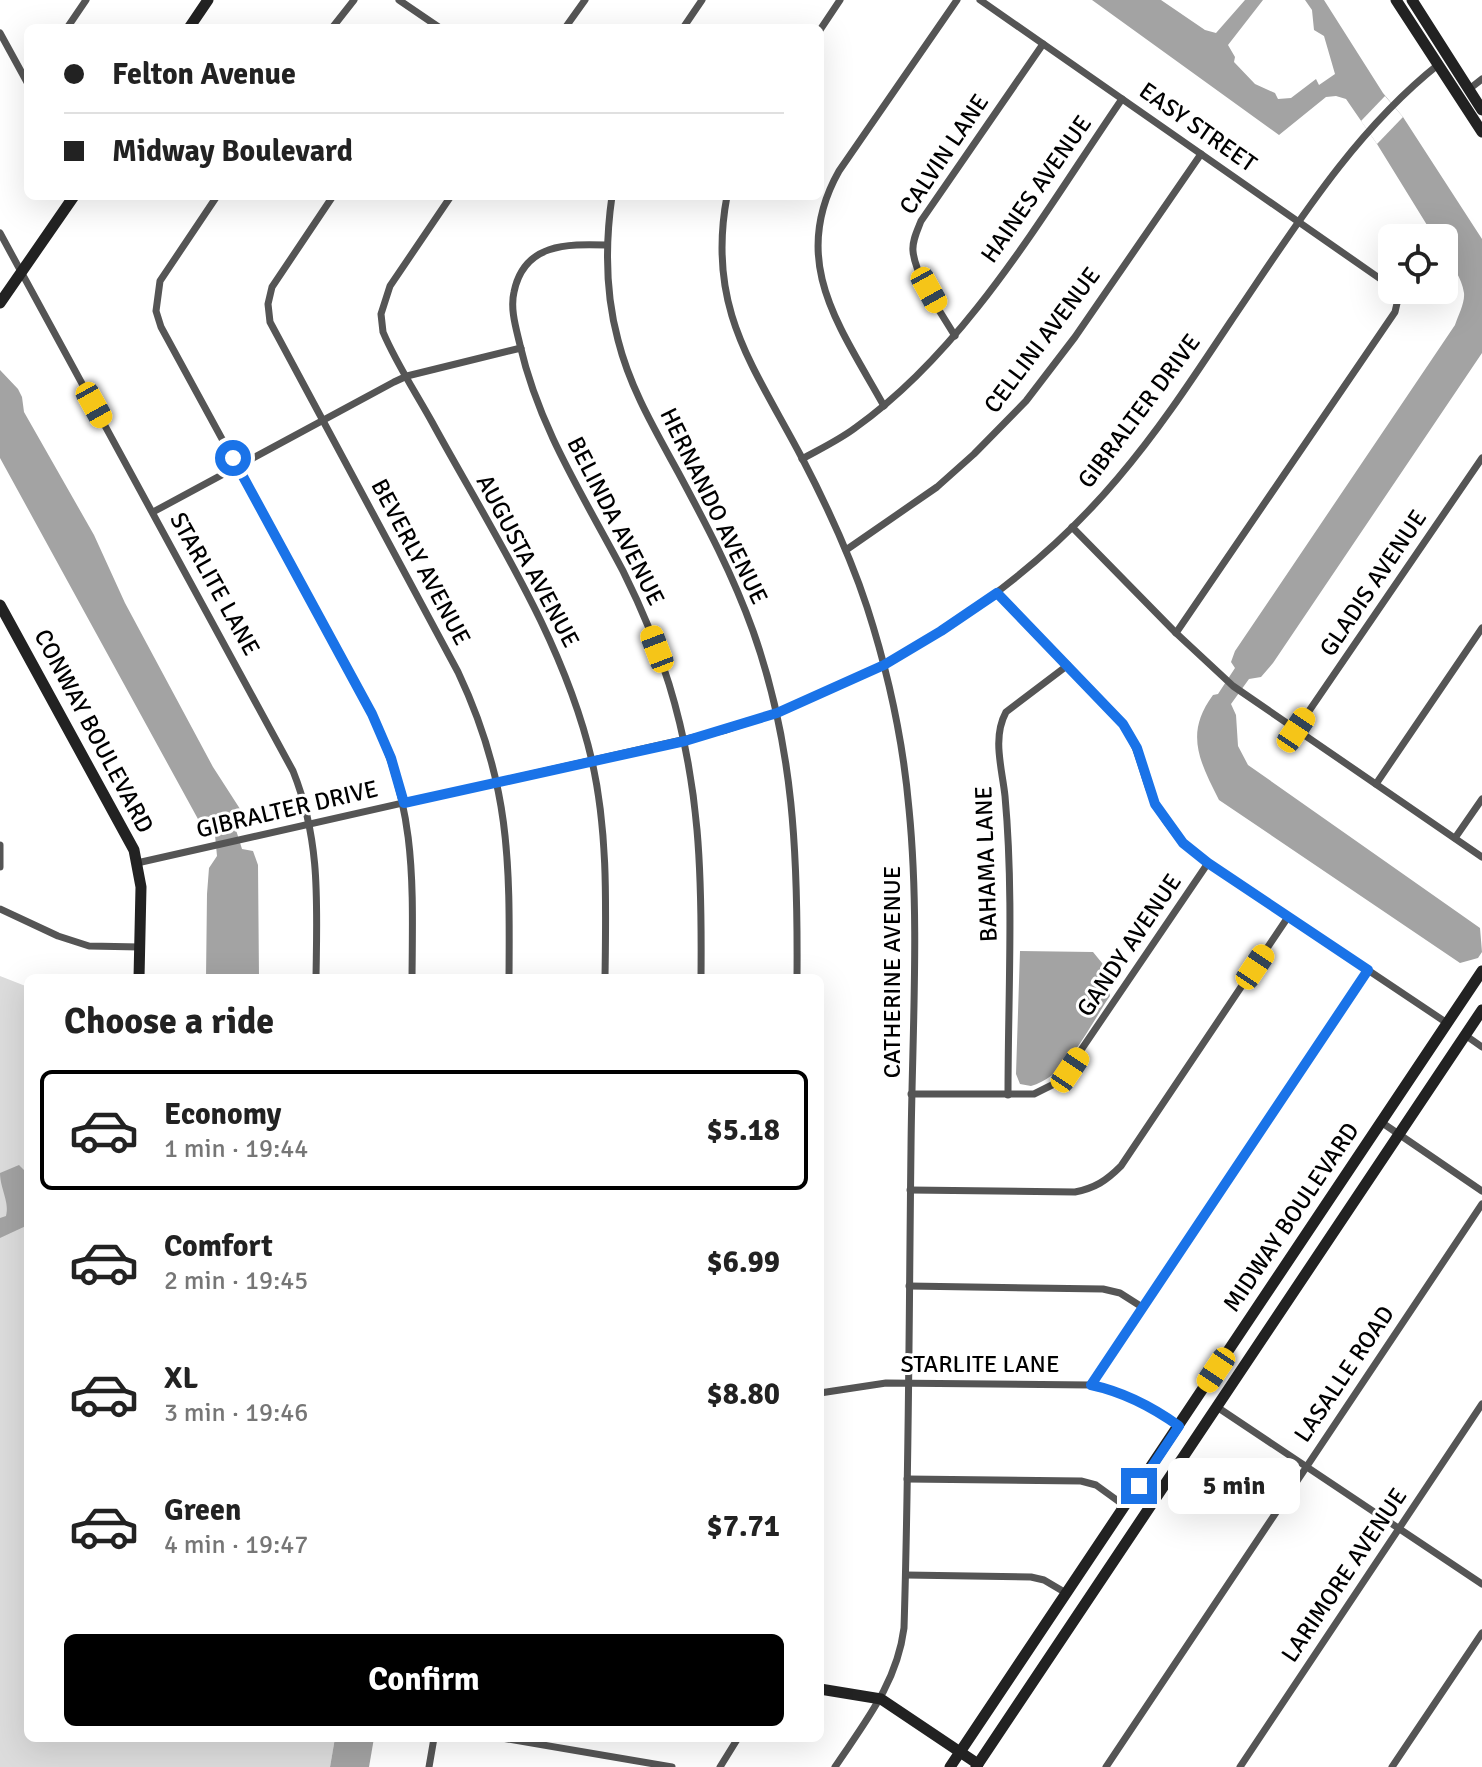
<!DOCTYPE html>
<html lang="en">
<head>
<meta charset="utf-8">
<style>
  body { margin:0; font-family:Signika,sans-serif; background:#f2f2f2; color:#222; height:100vh; display:flex; flex-direction:column; font-size:30px; white-space:nowrap }
  * { box-sizing:border-box; margin:0 }
  p { font-size:26px; color:#767676 }
  .icon { flex:none; width:44px; height:44px; fill:none; stroke:currentColor; stroke-width:2; stroke-linecap:round; stroke-linejoin:round }
  .map { position:relative; flex:1; overflow:hidden }
  .details { position:absolute; left:24px; top:974px; width:800px; height:768px; display:flex; flex-direction:column; background:#fff; border-radius:12px; box-shadow:0 8px 32px #0002 }
  .details>* { flex:none }
  .banner { position:absolute; left:24px; top:24px; width:800px; height:176px; border-radius:12px; box-shadow:0 8px 32px #0002; display:grid; align-content:center; height:176px; padding:0 40px; background:#fff }
  .buttons { position:absolute; left:1378px; top:224px; display:grid; gap:16px }
  .buttons a { display:grid; place-items:center; width:80px; height:80px; border-radius:12px; background:#fff; box-shadow:0 8px 32px #0002; font-size:40px }
  .end { position:absolute; width:36px; height:36px; margin:-18px; border:10px solid #1a73e8; background:#fff; box-shadow:0 0 0 4px #fff }
  .from { border-radius:50% }
  .bubble { position:absolute; height:56px; border-radius:12px; background:#fff; box-shadow:0 8px 32px #0002; font-size:26px; font-weight:700; line-height:56px; text-align:center }
  .car { position:absolute; width:24px; height:48px; margin:-24px -12px; border-radius:10px; box-shadow:0 0 6px 2px #0007; background:linear-gradient(#f5c518 24%,#345 0 40%,#f5c518 0 76%,#345 0 86%,#f5c518 0) }
  .banner b { display:flex; align-items:center; gap:28px; height:76px; font-size:30px }
  .banner b+b { border-top:2px solid #e0e0e0 }
  .banner i { width:20px; height:20px; background:#222 }
  ul { padding:0; list-style:none }
  li { display:flex; align-items:center; gap:24px; height:120px; margin:0 16px 12px; padding:0 24px; border:4px solid transparent; border-radius:12px }
  li div { flex:1 }
  li b { display:block; font-size:30px }
  li em { font-style:normal; font-weight:700 }
  li.current { border-color:#000 }
  li>.icon { width:72px; height:72px; stroke-width:1.5 }
  h2 { padding:0 40px; font-size:36px; line-height:96px }
  .action { display:flex; gap:16px; margin-top:auto; padding:16px 40px }
  .action a { flex:1; height:92px; border-radius:12px; background:#000; color:#fff; font-size:32px; font-weight:700; line-height:92px; text-align:center }
  .map>svg:first-child { display:block }
  .green { fill:#dcdcdc }
  .water { fill:#a3a3a3 }
  .pier { fill:#fff }
  .lines { fill:none; stroke-linecap:round; stroke-linejoin:round }
  .street { stroke:#555; stroke-width:7 }
  .secondary { stroke:#222; stroke-width:11 }
  .route { stroke:#1a73e8; stroke-width:10 }
  .labels { text-anchor:middle; stroke-width:6; stroke-linejoin:round; paint-order:stroke }
  .street-label { font-size:24px; fill:#000; stroke:#fff }
</style>
</head>
<body>
<div class="map">
<svg width="1482" height="1767" viewBox="0 0 1482 1767">
  <rect width="100%" height="100%" fill="#fff"/>
  <!-- green -->
  <polygon class="green" points="0,976 28,987 28,1738 335,1738 330,1767 0,1767"/>
  <!-- water -->
  <g class="water">
    <path d="M 1092,0 L 1161,0 L 1205,30 L 1216,33 L 1245,0 L 1263,0 L 1228,45 L 1235,57 L 1234,62 L 1255,84 L 1275,93 L 1278,99 L 1291,98 L 1316,79 L 1319,85 L 1335,74 L 1324,36 L 1314,30 L 1312,10 L 1305,0 L 1324,0 L 1383,93 L 1403,117 L 1482,239 L 1482,353 L 1273,663 L 1261,677 L 1249,679 L 1231,704 L 1236,715 L 1238,746 L 1248,765 L 1480,928 L 1482,952 L 1478,958 L 1460,963 L 1219,800 C 1200,762 1184,734 1213,695 L 1218,694 L 1235,668 L 1231,662 L 1235,651 L 1455,325 C 1458,316 1465,303 1464,293 C 1461,271 1444,262 1444,238 L 1435,238 L 1377,144 L 1346,99 L 1336,96 L 1326,97 L 1279,135 Z"/>
    <polygon points="0,370 18,389 22,397 24,412 94,535 125,603 213,767 242,812 244,820 236,830 242,849 253,851 258,865 259,978 206,978 207,894 209,868 217,856 215,835 204,830 0,458"/>
    <path d="M 1020,951 L 1093,952 L 1111,974 L 1107,984 L 1110,996 C 1089,1026 1068,1076 1031,1086 L 1020,1084 L 1016,1074 Z"/>
    <path d="M 19,1165 L 28,1174 L 28,1225 L 0,1238 L 0,1218 L 6,1216 C 10,1203 0,1188 0,1173 Z"/>
    <polygon points="335,1738 374,1738 369,1767 330,1767"/>
  </g>
  <!-- pier -->
  <polygon class="pier" points="1385,96 1403,117 1377,144 1361,121"/>
  <g class="lines">
    <!-- street -->
    <g class="street">
      <polyline points="399,0 440,28"/>
      <polyline points="980,0 1392,287"/>
      <polyline points="67,28 86,0"/>
      <polyline points="332,28 354,0"/>
      <polyline points="565,28 585,0"/>
      <polyline points="683,28 702,0"/>
      <polyline points="820,30 840,0"/>
      <polyline points="0,33 28,84"/>
      <polyline points="1468,90 1482,79"/>
      <path d="M 217,196 L 160,281 L 156,311 L 161,327 L 372,714 C 416,809 413,876 412,978"/>
      <path d="M 333,196 L 272,287 L 268,304 L 270,322 L 458,672 C 510,782 510,860 509,978"/>
      <path d="M 451,196 L 390,286 L 381,314 L 383,332 C 396,363 416,393 432,422 C 491,530 564,640 592,761 C 608,832 606,905 605,978"/>
      <path d="M 612,196 C 605,245 605,292 618,340 C 630,388 655,430 678,472 C 706,524 733,575 753,631 C 794,746 798,857 797,978"/>
      <path d="M 727,196 C 706,308 753,365 802,458 C 827,506 850,555 867,607 C 888,672 903,740 909,809 C 920,920 912,1036 911,1148 C 909,1308 909,1469 904,1628 C 897,1683 865,1722 835,1767"/>
      <path d="M 0,233 L 293,771 C 321,841 317,904 316,978"/>
      <path d="M 606,245 C 567,244 524,243 514,292 C 510,309 516,328 520,345 C 539,428 584,497 623,571 C 641,607 657,645 669,684 C 700,785 702,874 701,978"/>
      <path d="M 955,336 C 942,314 915,276 913,251 C 912,241 917,231 921,221 L 1043,44"/>
      <path d="M 884,406 C 840,327 788,261 839,171 L 957,0"/>
      <path d="M 802,459 C 820,449 839,440 855,428 C 967,349 1045,211 1122,99"/>
      <polyline points="153,512 394,382 407,376 521,348"/>
      <polyline points="1072,527 1176,633 1233,686 1482,857"/>
      <polyline points="846,550 937,487 974,454 1026,401 1075,337 1201,154"/>
      <path d="M 997,593 L 1123,724 C 1137,745 1141,767 1149,789 C 1161,820 1182,845 1208,863 L 1447,1023"/>
      <polyline points="1176,633 1395,312 1398,299 1394,290"/>
      <polyline points="1296,730 1482,458"/>
      <polyline points="1376,784 1482,628"/>
      <polyline points="1455,838 1482,799"/>
      <polyline points="0,845 0,867"/>
      <path d="M 137,863 L 726,730 C 877,681 1015,600 1118,478 C 1160,429 1195,375 1231,321 C 1293,230 1352,133 1439,64"/>
      <polyline points="0,909 58,936 89,946 140,947"/>
      <polyline points="1465,1035 1482,1047"/>
      <polyline points="911,1094 1034,1094 1060,1081 1208,863"/>
      <path d="M 1008,1095 C 1008,996 1014,895 1005,796 C 1002,768 992,738 1006,712 L 1068,665"/>
      <polyline points="1381,1122 1482,1191"/>
      <path d="M 910,1190 L 1075,1192 C 1095,1188 1106,1181 1121,1166 L 1288,917"/>
      <polyline points="909,1286 1103,1289 1120,1293 1142,1307"/>
      <polyline points="1091,1385 1368,970"/>
      <path d="M 820,1393 L 886,1383 L 1091,1385 C 1125,1392 1151,1406 1179,1426"/>
      <polyline points="1217,1407 1482,1584"/>
      <polyline points="907,1479 1081,1481 1096,1485 1125,1506"/>
      <polyline points="906,1575 1031,1577 1044,1580 1066,1593"/>
      <polyline points="502,1738 672,1767"/>
      <polyline points="429,1767 434,1738"/>
      <polyline points="720,1767 738,1738"/>
      <polyline points="1106,1767 1482,1204"/>
      <polyline points="1240,1767 1482,1404"/>
      <polyline points="1392,1767 1482,1633"/>
    </g>
    <!-- secondary -->
    <g class="secondary">
      <polyline points="1396,0 1482,132"/>
      <polyline points="1412,0 1482,110"/>
      <polyline points="189,28 208,0"/>
      <polyline points="0,303 74,196"/>
      <polyline points="0,605 134,850 141,887 139,978"/>
      <polyline points="820,1689 881,1699 978,1764"/>
      <polyline points="950,1767 1482,971"/>
      <polyline points="976,1767 1482,1010"/>
    </g>
  </g>
  <g class="lines">
    <!-- route -->
    <path class="route" d="M 233,458 L 372,714 L 391,758 L 404,803 L 685,741 L 777,713 L 884,665 L 941,631 L 997,593 L 1123,724 L 1137,748 L 1155,804 L 1183,843 L 1208,863 L 1368,970 L 1091,1385 C 1124,1392 1151,1406 1179,1426 L 1139,1486"/>
  </g>
  <g class="labels">
    <!-- street labels -->
    <g class="street-label">
      <text transform="translate(1198 127) rotate(35)" y="8">EASY STREET</text>
      <text transform="translate(944 154) rotate(-56)" y="8">CALVIN LANE</text>
      <text transform="translate(1036 189) rotate(-55)" y="8">HAINES AVENUE</text>
      <text transform="translate(1042 340) rotate(-53)" y="8">CELLINI AVENUE</text>
      <text transform="translate(1139 411) rotate(-53)" y="8">GIBRALTER DRIVE</text>
      <text transform="translate(714 506) rotate(64)" y="8">HERNANDO AVENUE</text>
      <text transform="translate(616 521) rotate(63)" y="8">BELINDA AVENUE</text>
      <text transform="translate(528 561) rotate(62)" y="8">AUGUSTA AVENUE</text>
      <text transform="translate(421 562) rotate(62)" y="8">BEVERLY AVENUE</text>
      <text transform="translate(1373 583) rotate(-56)" y="8">GLADIS AVENUE</text>
      <text transform="translate(215 584) rotate(61)" y="8">STARLITE LANE</text>
      <text transform="translate(94 731) rotate(62)" y="8">CONWAY BOULEVARD</text>
      <text transform="translate(287 809) rotate(-13)" y="8">GIBRALTER DRIVE</text>
      <text transform="translate(986 864) rotate(-92)" y="8">BAHAMA LANE</text>
      <text transform="translate(1129 945) rotate(-56)" y="8">GANDY AVENUE</text>
      <text transform="translate(892 972) rotate(-90)" y="8">CATHERINE AVENUE</text>
      <text transform="translate(1291 1217) rotate(-56)" y="8">MIDWAY BOULEVARD</text>
      <text x="980" y="1372">STARLITE LANE</text>
      <text transform="translate(1344 1374) rotate(-56)" y="8">LASALLE ROAD</text>
      <text transform="translate(1344 1575) rotate(-56)" y="8">LARIMORE AVENUE</text>
    </g>
  </g>
</svg>
<div class="buttons">
<a><svg class="icon" aria-label="locate" viewBox="0 0 24 24"><circle cx="12" cy="12" r="6"/><path d="M12 2v4M12 18v4M2 12h4M18 12h4"/></svg></a>
</div>
<i class="end from" style="left:233px;top:458px"></i>
<i class="end" style="left:1139px;top:1486px"></i>
<div class="bubble" style="left:1168px;top:1458px;width:132px">5 min</div>
<i class="car" style="left:929px;top:290px;rotate:151deg"></i>
<i class="car" style="left:94px;top:405px;rotate:151deg"></i>
<i class="car" style="left:657px;top:649px;rotate:339deg"></i>
<i class="car" style="left:1296px;top:730px;rotate:34deg"></i>
<i class="car" style="left:1255px;top:967px;rotate:34deg"></i>
<i class="car" style="left:1070px;top:1070px;rotate:34deg"></i>
<i class="car" style="left:1216px;top:1370px;rotate:214deg"></i>
<div class="banner">
<b><i class="from"></i>Felton Avenue</b>
<b><i></i>Midway Boulevard</b>
</div>
<section class="details">
<h2>Choose a ride</h2>
<ul>
<li class="current"><svg class="icon" aria-label="car" viewBox="0 0 24 24"><path d="M5 17H2v-5l4-1 3-4h7l3 4 3 1v5h-3M9 17h6M6 11h13"/><circle cx="7" cy="17" r="2"/><circle cx="17" cy="17" r="2"/></svg><div><b>Economy</b><p>1 min · 19:44</p></div><em>$5.18</em></li>
<li><svg class="icon" aria-label="car" viewBox="0 0 24 24"><path d="M5 17H2v-5l4-1 3-4h7l3 4 3 1v5h-3M9 17h6M6 11h13"/><circle cx="7" cy="17" r="2"/><circle cx="17" cy="17" r="2"/></svg><div><b>Comfort</b><p>2 min · 19:45</p></div><em>$6.99</em></li>
<li><svg class="icon" aria-label="car" viewBox="0 0 24 24"><path d="M5 17H2v-5l4-1 3-4h7l3 4 3 1v5h-3M9 17h6M6 11h13"/><circle cx="7" cy="17" r="2"/><circle cx="17" cy="17" r="2"/></svg><div><b>XL</b><p>3 min · 19:46</p></div><em>$8.80</em></li>
<li><svg class="icon" aria-label="car" viewBox="0 0 24 24"><path d="M5 17H2v-5l4-1 3-4h7l3 4 3 1v5h-3M9 17h6M6 11h13"/><circle cx="7" cy="17" r="2"/><circle cx="17" cy="17" r="2"/></svg><div><b>Green</b><p>4 min · 19:47</p></div><em>$7.71</em></li>
</ul>
<div class="action"><a>Confirm</a></div>
</section>
</div>
</body>
</html>
